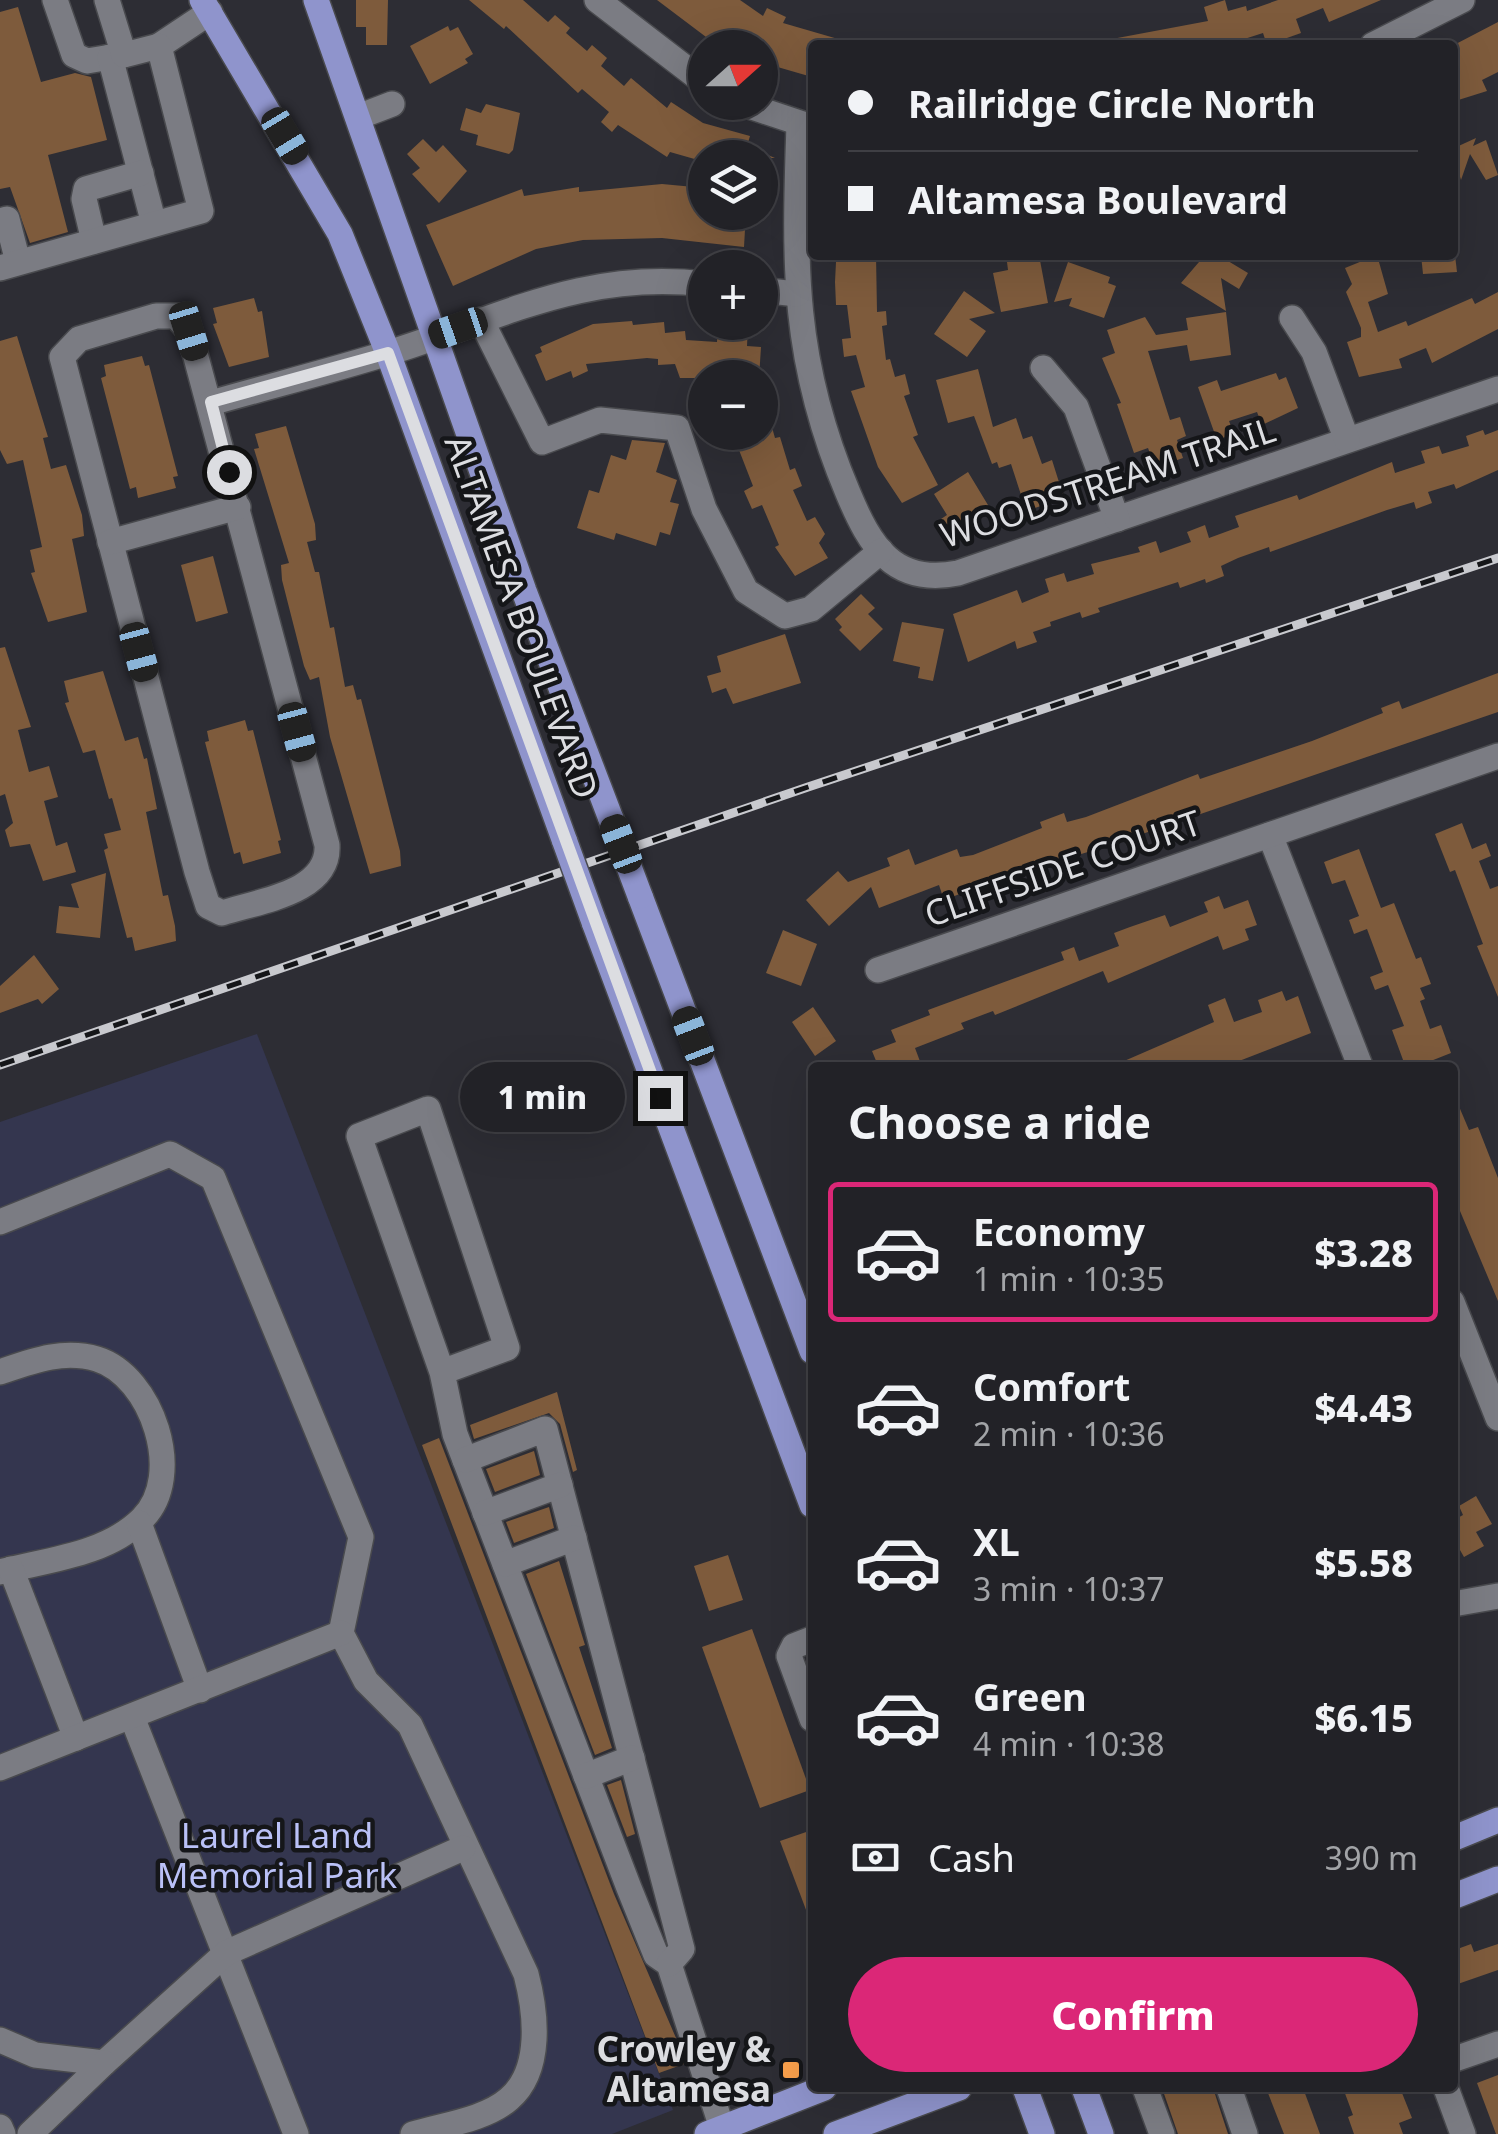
<!DOCTYPE html>
<html lang="en">
<head>
<meta charset="utf-8">
<style>
  body { margin:0; font-family:"Noto Sans",sans-serif; background:#2a2a2f; color:#f1f3f6; height:100vh; display:flex; flex-direction:column; font-size:38px; white-space:nowrap }
  * { box-sizing:border-box; margin:0 }
  p { font-size:32px; color:#a2a4a7 }
  .icon { flex:none; width:55px; height:55px; fill:none; stroke:currentColor; stroke-width:2; stroke-linecap:round; stroke-linejoin:round }
  .map { position:relative; flex:1; overflow:hidden }
  .details { position:absolute; left:808px; top:1062px; width:650px; height:1030px; display:flex; flex-direction:column; background:#222227; border-radius:10px; box-shadow:0 10px 40px #0002,0 0 0 2px #3f3f44 }
  .details>* { flex:none }
  .banner { position:absolute; left:808px; top:40px; width:650px; height:220px; border-radius:10px; box-shadow:0 10px 40px #0002,0 0 0 2px #3f3f44; display:grid; align-content:center; height:220px; padding:0 40px; background:#222227 }
  .needle { width:65px; rotate:69deg }
  .tools { position:absolute; left:688px; top:30px; display:grid; gap:20px }
  .tools a { display:grid; place-items:center; width:90px; height:90px; border-radius:50%; background:#222227; box-shadow:0 10px 40px #0002,0 0 0 2px #3f3f44; font-size:50px }
  .end { position:absolute; width:45px; height:45px; margin:-22px; border:12px solid #dcdde1; background:#111; box-shadow:0 0 0 5px #111 }
  .from { border-radius:50% }
  .bubble { position:absolute; height:70px; border-radius:35px; background:#222227; box-shadow:0 10px 40px #0002,0 0 0 2px #3f3f44; font-size:32px; font-weight:800; line-height:70px; text-align:center }
  .car { position:absolute; width:30px; height:60px; margin:-30px -15px; border-radius:12px; box-shadow:0 0 8px 2px #0007; background:linear-gradient(#222 24%,#8ab4d8 0 40%,#222 0 76%,#8ab4d8 0 86%,#222 0) }
  .banner b { display:flex; align-items:center; gap:35px; height:95px; font-size:38px }
  .banner b+b { border-top:2px solid #3f3f44 }
  .banner i { width:25px; height:25px; background:#f1f3f6 }
  ul { padding:0; list-style:none }
  li { display:flex; align-items:center; gap:30px; height:140px; margin:0 20px 15px; padding:0 20px; border:5px solid transparent; border-radius:10px }
  li div { flex:1 }
  li b { display:block; font-size:38px }
  li em { font-style:normal; font-weight:800 }
  li.current { border-color:#db2777 }
  li>.icon { width:90px; height:90px; stroke-width:1.5 }
  h2 { padding:0 40px; font-size:45px; line-height:120px }
  .pay { display:flex; align-items:center; gap:25px; height:110px; padding:0 40px; font-size:38px }
  .pay p { margin-inline-start:auto }
  .cta { display:flex; gap:20px; margin-top:auto; padding:20px 40px }
  .cta a { flex:1; height:115px; border-radius:60px; background:#db2777; color:#fff; font-size:40px; font-weight:800; line-height:115px; text-align:center }
  .map>svg:first-child { display:block }
  .green { fill:#34364f }
  .building { fill:#7e5b3c }
  .lines { fill:none; stroke-linecap:round; stroke-linejoin:round }
  .minor-casing { stroke:#494a4e; stroke-width:28 }
  .major-casing { stroke:#494a4e; stroke-width:28 }
  .minor { stroke:#7b7c83; stroke-width:25 }
  .major { stroke:#8f94cc; stroke-width:25 }
  .rail-casing { stroke:#c8c9ce; stroke-width:9 }
  .rail { stroke:#151619; stroke-width:5; stroke-dasharray:15; stroke-linecap:butt }
  .major-bridge-casing { stroke:#494a4e; stroke-width:28; stroke-linecap:butt }
  .major-bridge { stroke:#8f94cc; stroke-width:25 }
  .route { stroke:#dcdde1; stroke-width:12 }
  .poi-dot { fill:#f9a04c; stroke:#151619; stroke-width:4 }
  .labels { text-anchor:middle; stroke-width:9; stroke-linejoin:round; paint-order:stroke }
  .street-label { font-size:35px; fill:#dcdde1; stroke:#151619 }
  .park-label { font-size:35px; fill:#bac1f7; stroke:#151619 }
  .poi-label { font-size:35px; font-weight:bold; fill:#dcdde1; stroke:#151619; text-anchor:end }
</style>
</head>
<body>
<div class="map">
<svg width="1498" height="2134" viewBox="0 0 1498 2134">
  <rect width="100%" height="100%" fill="#2d2d34"/>
  <!-- green -->
  <polygon class="green" points="257,1034 673,2110 612,2134 0,2134 0,1122"/>
  <!-- building -->
  <g class="building">
    <polygon points="356,0 388,0 387,45 366,45 366,27 356,27"/>
    <polygon points="469,0 523,0 548,22 555,15 570,28 566,33 587,51 592,45 607,58 601,66 624,86 631,78 667,108 671,102 703,123 750,136 747,146 775,158 705,158 705,162 670,152 667,157 618,125 612,132 601,122 609,112 582,89 578,93 506,26 504,29"/>
    <polygon points="657,0 740,0 763,16 767,8 786,17 783,23 845,41 845,45 812,45 812,77 760,62 760,48 749,48 720,33 714,43"/>
    <polygon points="1225,0 1228,11 1246,6 1247,11 1278,0 1381,0 1329,22 1323,8 1296,19 1301,33 1267,45 1263,33 1235,42 1236,45 1112,45 1112,39 1208,21 1204,7"/>
    <polygon points="18,7 41,82 75,73 91,77 107,140 48,155 68,232 30,243 10,187 0,189 0,12"/>
    <polygon points="1498,22 1498,72 1482,80 1487,91 1452,102 1452,46"/>
    <polygon points="448,26 450,31 458,27 473,54 465,59 468,63 430,84 410,46"/>
    <polygon points="486,104 520,113 513,150 509,154 476,145 478,135 460,130 466,108 481,113"/>
    <polygon points="1476,138 1473,146 1486,140 1498,175 1486,180 1470,154 1461,180 1452,149"/>
    <polygon points="423,139 436,152 443,145 467,171 439,203 412,174 420,168 407,154"/>
    <polygon points="662,184 694,187 694,192 698,192 697,212 746,212 744,247 662,238 583,240 536,249 453,286 426,225 522,189 524,196 579,187 579,192"/>
    <polygon points="845,255 876,255 877,312 886,311 887,325 882,326 886,360 890,359 895,377 905,374 910,394 904,396 918,435 913,437 938,485 902,503 878,467 851,391 865,387 856,355 844,357 842,339 851,338 847,305 836,305 835,282 836,262 845,262"/>
    <polygon points="1039,255 1048,303 1001,312 993,273 1008,270 1007,262"/>
    <polygon points="1205,255 1218,255 1248,273 1239,289 1221,278 1226,311 1181,283"/>
    <polygon points="1377,255 1388,294 1368,302 1378,332 1406,321 1408,326 1472,298 1475,304 1498,292 1498,329 1432,363 1426,348 1399,359 1402,368 1359,377 1347,342 1361,337 1361,328 1346,292 1352,284 1345,268"/>
    <polygon points="1421,255 1455,255 1457,272 1423,274"/>
    <polygon points="1068,262 1110,277 1108,283 1116,286 1104,318 1069,306 1072,298 1054,302"/>
    <polygon points="964,291 995,313 969,319 986,331 967,357 934,334"/>
    <polygon points="254,298 258,312 262,311 269,357 229,367 213,324 217,323 213,308"/>
    <polygon points="1226,312 1231,355 1190,361 1187,345 1148,351 1170,420 1180,417 1186,436 1177,440 1183,458 1155,468 1148,448 1134,453 1117,404 1121,403 1102,358 1115,353 1107,330 1145,317 1156,335 1188,330 1186,318"/>
    <polygon points="632,321 633,325 664,322 665,333 685,331 686,340 717,342 718,324 748,326 747,346 761,347 759,378 680,378 675,364 658,365 658,359 647,358 586,364 588,371 573,378 571,371 546,381 535,355 542,352 540,347 593,324"/>
    <polygon points="17,336 48,437 43,438 51,469 66,465 82,515 84,536 72,539 87,612 48,622 31,573 35,572 30,550 42,547 23,460 7,464 0,450 0,341"/>
    <polygon points="142,356 145,366 149,365 178,476 173,477 176,488 138,498 136,487 130,489 101,378 106,376 104,365"/>
    <polygon points="978,369 993,427 1016,418 1023,439 1032,436 1042,464 1052,460 1064,498 1032,509 1030,502 1024,504 1011,464 999,468 997,462 992,464 974,416 948,423 936,380"/>
    <polygon points="1276,373 1279,380 1286,377 1298,408 1262,425 1257,412 1229,421 1234,434 1217,440 1198,387 1217,380 1221,391"/>
    <polygon points="764,399 775,438 780,437 790,470 795,468 802,486 793,490 807,521 815,517 825,534 819,543 828,558 795,576 775,547 779,545 762,505 752,509 744,491 753,486 732,432 760,432 760,400"/>
    <polygon points="286,426 315,524 316,540 307,542 315,572 319,572 330,628 334,627 345,687 353,685 357,700 361,699 400,851 401,866 370,874 330,737 319,677 310,680 304,666 282,580 281,565 289,563 254,449 259,448 255,434"/>
    <polygon points="1483,430 1485,435 1498,430 1498,470 1456,489 1454,484 1428,492 1432,503 1416,509 1414,502 1387,510 1270,552 1269,547 1238,558 1221,566 1224,576 1206,583 1205,579 1180,588 1178,582 1098,608 1100,612 1082,618 1080,612 1050,622 1051,626 1033,632 1037,642 1017,649 1015,641 968,662 953,614 1017,590 1022,603 1049,592 1045,579 1064,573 1067,582 1094,574 1091,564 1140,552 1138,547 1156,541 1160,553 1191,542 1187,532 1205,525 1209,538 1239,527 1235,516 1297,495 1299,500 1392,462 1395,473 1425,463 1421,451 1439,446 1442,454 1469,446 1466,436"/>
    <polygon points="632,440 665,443 656,472 677,480 670,502 679,504 670,535 660,532 656,546 616,533 614,540 577,528 589,490 599,493 611,455 626,460"/>
    <polygon points="968,472 991,510 952,535 941,519 947,515 934,494"/>
    <polygon points="213,556 228,613 196,622 181,565"/>
    <polygon points="861,594 875,608 868,614 883,629 860,651 839,630 842,627 835,619"/>
    <polygon points="902,622 944,629 933,681 918,678 920,667 893,661"/>
    <polygon points="785,634 801,683 733,704 726,688 712,693 707,676 721,672 717,656"/>
    <polygon points="5,647 31,727 18,730 29,772 49,766 58,797 44,801 56,846 67,842 76,872 43,881 30,844 10,847 5,830 13,823 5,794 0,796 0,648"/>
    <polygon points="103,671 125,741 138,737 144,759 147,758 157,809 146,812 163,896 168,895 175,926 176,941 135,951 132,937 127,938 104,850 108,848 104,834 121,830 112,798 109,799 95,750 83,753 65,703 69,702 64,681"/>
    <polygon points="1498,673 1498,712 1113,844 1056,862 1054,858 944,900 939,885 879,908 871,887 829,926 806,900 838,871 848,882 890,866 887,858 909,849 915,865 957,849 960,857 973,855 1042,828 1040,822 1064,813 1067,822 1086,817 1198,774 1200,779 1312,741 1383,713 1381,708 1399,701 1402,709"/>
    <polygon points="245,720 248,731 253,730 281,840 278,841 281,853 243,864 240,852 234,854 205,742 209,741 207,731"/>
    <polygon points="1462,823 1472,849 1486,843 1491,856 1479,861 1490,889 1498,886 1498,997 1477,946 1483,944 1455,870 1450,872 1435,834"/>
    <polygon points="1359,849 1381,908 1394,903 1416,959 1421,957 1431,984 1420,988 1425,999 1420,1001 1430,1029 1441,1025 1451,1053 1413,1068 1406,1068 1392,1030 1404,1026 1388,985 1375,990 1370,977 1383,972 1367,929 1354,934 1349,920 1359,916 1345,880 1332,884 1324,862"/>
    <polygon points="106,873 100,938 56,933 59,906 79,908 71,884"/>
    <polygon points="1219,896 1224,909 1248,900 1257,925 1245,929 1249,940 1223,950 1218,936 1108,983 1103,971 995,1015 993,1011 961,1023 964,1029 915,1048 921,1064 879,1068 872,1051 896,1042 891,1030 930,1015 928,1010 1064,960 1061,952 1074,947 1079,961 1119,946 1114,933 1130,927 1165,915 1170,927 1208,912 1204,902"/>
    <polygon points="783,930 817,944 801,986 766,973"/>
    <polygon points="34,955 59,989 42,1004 38,999 0,1013 0,986"/>
    <polygon points="1282,991 1286,1001 1298,996 1311,1033 1221,1068 1108,1068 1214,1022 1208,1005 1225,998 1234,1022 1262,1012 1258,1000"/>
    <polygon points="813,1007 836,1041 815,1056 792,1022"/>
    <polygon points="1452,1090 1469,1130 1478,1127 1498,1178 1498,1301 1452,1192"/>
    <polygon points="557,1392 577,1470 573,1472 560,1424 549,1413 474,1439 470,1425"/>
    <polygon points="439,1438 614,1894 676,2038 684,2064 659,2073 422,1445"/>
    <polygon points="534,1451 540,1475 495,1492 486,1469"/>
    <polygon points="1476,1496 1492,1524 1476,1532 1484,1546 1464,1557 1452,1536 1452,1521 1463,1515 1459,1506"/>
    <polygon points="549,1507 554,1528 514,1543 506,1522"/>
    <polygon points="728,1555 743,1600 709,1611 694,1566"/>
    <polygon points="559,1561 585,1645 579,1647 612,1748 595,1755 526,1574"/>
    <polygon points="752,1629 810,1790 760,1808 702,1647"/>
    <polygon points="621,1780 635,1834 627,1837 607,1785"/>
    <polygon points="812,1830 812,1923 811,1923 780,1841"/>
    <polygon points="1471,1944 1474,1952 1498,1944 1498,1970 1452,1986 1452,1951"/>
    <polygon points="1498,2075 1498,2134 1496,2134 1477,2083"/>
    <polygon points="1162,2088 1213,2088 1228,2134 1178,2134"/>
    <polygon points="1266,2088 1303,2088 1320,2134 1284,2134"/>
    <polygon points="1343,2088 1400,2088 1412,2118 1399,2123 1403,2134 1354,2134 1348,2117 1353,2115"/>
  </g>
  <g class="lines">
    <defs>
      <g id="minor">
        <polyline points="55,0 74,55 87,61 123,55"/>
        <polyline points="597,0 705,83"/>
        <polyline points="1373,45 1462,0"/>
        <polyline points="159,46 210,12"/>
        <polyline points="110,57 154,224"/>
        <polyline points="737,102 812,127"/>
        <polyline points="358,117 392,104"/>
        <path d="M 799,125 C 794,265 792,361 848,493 C 870,546 894,586 958,573 L 1498,389"/>
        <polyline points="0,221 7,219 18,262"/>
        <polyline points="94,241 84,199 86,189 141,173"/>
        <polyline points="0,268 201,211 159,46 124,55 107,0"/>
        <polyline points="760,290 797,294"/>
        <path d="M 156,316 L 176,316 L 189,331 L 327,845 C 330,893 258,901 222,913 L 208,906 L 197,872 L 62,357 L 79,339 Z"/>
        <polyline points="1292,318 1314,352 1347,440"/>
        <polyline points="481,320 542,442 600,420 677,428 704,509 746,591 785,616 811,609 881,551"/>
        <polyline points="1043,368 1076,407 1117,519"/>
        <path d="M 211,403 C 270,386 330,371 388,353 C 501,318 582,270 705,284"/>
        <polyline points="110,542 238,507"/>
        <polyline points="1270,835 1361,1068"/>
        <polyline points="878,970 1498,756"/>
        <path d="M 0,1222 L 170,1154 L 213,1178 L 361,1537 L 341,1633 L 366,1681 L 410,1725 L 526,1974 C 536,2012 543,2070 509,2099 C 485,2120 442,2125 413,2134"/>
        <polyline points="1452,1302 1498,1418"/>
        <path d="M 0,1372 C 32,1361 63,1349 97,1359 C 152,1376 186,1476 142,1519 C 106,1555 46,1560 0,1572"/>
        <polyline points="442,1372 507,1348 428,1109 359,1136 442,1372 455,1434 629,1888 656,1955 669,1964 722,2128"/>
        <polyline points="465,1460 545,1429 682,1949 669,1964"/>
        <polyline points="485,1513 560,1485"/>
        <polyline points="139,1523 200,1690"/>
        <polyline points="505,1564 574,1538"/>
        <polyline points="11,1569 76,1738"/>
        <polyline points="1453,1604 1498,1596"/>
        <polyline points="812,1639 794,1646 789,1656 812,1719"/>
        <polyline points="132,1717 296,2134"/>
        <polyline points="0,1768 341,1633"/>
        <polyline points="586,1776 632,1758"/>
        <polyline points="0,2040 35,2055 104,2063 226,1953 463,1848"/>
        <polyline points="1452,2060 1498,2044"/>
        <polyline points="1145,2088 1162,2134"/>
        <polyline points="1229,2088 1245,2134"/>
        <polyline points="1446,2088 1463,2134"/>
        <polyline points="0,2127 3,2134"/>
        <polyline points="30,2134 104,2063"/>
      </g>
      <g id="major">
        <polyline points="202,0 340,234 388,353 565,842"/>
        <polyline points="316,0 524,591 611,819"/>
        <polyline points="640,896 812,1351"/>
        <polyline points="594,922 812,1505"/>
        <polyline points="1452,1839 1498,1820"/>
        <polyline points="1452,1897 1498,1879"/>
        <polyline points="1025,2088 1042,2134"/>
        <polyline points="1084,2088 1101,2134"/>
        <polyline points="707,2134 824,2088"/>
        <polyline points="836,2134 959,2088"/>
      </g>
    </defs>
    <!-- minor casing -->
    <use href="#minor" class="minor-casing"/>
    <!-- major casing -->
    <use href="#major" class="major-casing"/>
    <!-- minor -->
    <use href="#minor" class="minor"/>
    <!-- major -->
    <use href="#major" class="major"/>
    <defs>
      <polyline id="rail" points="0,1065 808,787 1498,558"/>
    </defs>
    <!-- rail casing -->
    <use href="#rail" class="rail-casing"/>
    <!-- rail -->
    <use href="#rail" class="rail"/>
    <defs>
      <g id="major-bridge">
        <polyline points="611,819 640,896"/>
        <polyline points="565,842 594,922"/>
      </g>
    </defs>
    <!-- major-bridge casing -->
    <use href="#major-bridge" class="major-bridge-casing"/>
    <!-- major-bridge -->
    <use href="#major-bridge" class="major-bridge"/>
  </g>
  <g class="lines">
    <!-- route -->
    <polyline class="route" points="229,472 211,402 388,353 660,1098"/>
  </g>
  <!-- markers -->
  <rect class="poi-dot" x="781" y="2060" width="20" height="20" rx="5"/>
  <g class="labels">
    <!-- street labels -->
    <g class="street-label">
      <text transform="translate(1108 483) rotate(-18)" y="12">WOODSTREAM TRAIL</text>
      <text transform="translate(521 617) rotate(70)" y="12">ALTAMESA BOULEVARD</text>
      <text transform="translate(1063 869) rotate(-19)" y="12">CLIFFSIDE COURT</text>
    </g>
    <!-- park labels -->
    <g class="park-label">
      <text x="277" y="1848">Laurel Land<tspan x="277" dy="40">Memorial Park</tspan></text>
    </g>
    <!-- poi labels -->
    <g class="poi-label">
      <text x="771" y="2062">Crowley &amp;<tspan x="771" dy="40">Altamesa</tspan></text>
    </g>
  </g>
</svg>
<div class="tools">
<a><svg class="needle" viewBox="-14 -14 28 28"><path d="M0-13l5 13h-10z" fill="#e53935"/><path d="M0 13l5-13h-10z" fill="#a2a4a7"/></svg></a>
<a><svg class="icon" aria-label="layers" viewBox="0 0 24 24"><path d="M12 4l9 5-9 5-9-5zM3 14l9 5 9-5"/></svg></a>
<a>+</a>
<a>−</a>
</div>
<i class="end from" style="left:229px;top:472px"></i>
<i class="end" style="left:660px;top:1098px"></i>
<div class="bubble" style="left:460px;top:1062px;width:165px">1 min</div>
<i class="car" style="left:285px;top:136px;rotate:149deg"></i>
<i class="car" style="left:458px;top:328px;rotate:251deg"></i>
<i class="car" style="left:189px;top:331px;rotate:163deg"></i>
<i class="car" style="left:139px;top:652px;rotate:165deg"></i>
<i class="car" style="left:297px;top:732px;rotate:165deg"></i>
<i class="car" style="left:621px;top:844px;rotate:339deg"></i>
<i class="car" style="left:693px;top:1036px;rotate:339deg"></i>
<div class="banner">
<b><i class="from"></i>Railridge Circle North</b>
<b><i></i>Altamesa Boulevard</b>
</div>
<section class="details">
<h2>Choose a ride</h2>
<ul>
<li class="current"><svg class="icon" aria-label="car" viewBox="0 0 24 24"><path d="M5 17H2v-5l4-1 3-4h7l3 4 3 1v5h-3M9 17h6M6 11h13"/><circle cx="7" cy="17" r="2"/><circle cx="17" cy="17" r="2"/></svg><div><b>Economy</b><p>1 min · 10:35</p></div><em>$3.28</em></li>
<li><svg class="icon" aria-label="car" viewBox="0 0 24 24"><path d="M5 17H2v-5l4-1 3-4h7l3 4 3 1v5h-3M9 17h6M6 11h13"/><circle cx="7" cy="17" r="2"/><circle cx="17" cy="17" r="2"/></svg><div><b>Comfort</b><p>2 min · 10:36</p></div><em>$4.43</em></li>
<li><svg class="icon" aria-label="car" viewBox="0 0 24 24"><path d="M5 17H2v-5l4-1 3-4h7l3 4 3 1v5h-3M9 17h6M6 11h13"/><circle cx="7" cy="17" r="2"/><circle cx="17" cy="17" r="2"/></svg><div><b>XL</b><p>3 min · 10:37</p></div><em>$5.58</em></li>
<li><svg class="icon" aria-label="car" viewBox="0 0 24 24"><path d="M5 17H2v-5l4-1 3-4h7l3 4 3 1v5h-3M9 17h6M6 11h13"/><circle cx="7" cy="17" r="2"/><circle cx="17" cy="17" r="2"/></svg><div><b>Green</b><p>4 min · 10:38</p></div><em>$6.15</em></li>
</ul>
<div class="pay"><svg class="icon" aria-label="cash" viewBox="0 0 24 24"><path d="M3 7h18v10H3z"/><circle cx="12" cy="12" r="2"/></svg>Cash<p>390 m</p></div>
<div class="cta"><a>Confirm</a></div>
</section>
</div>
</body>
</html>
